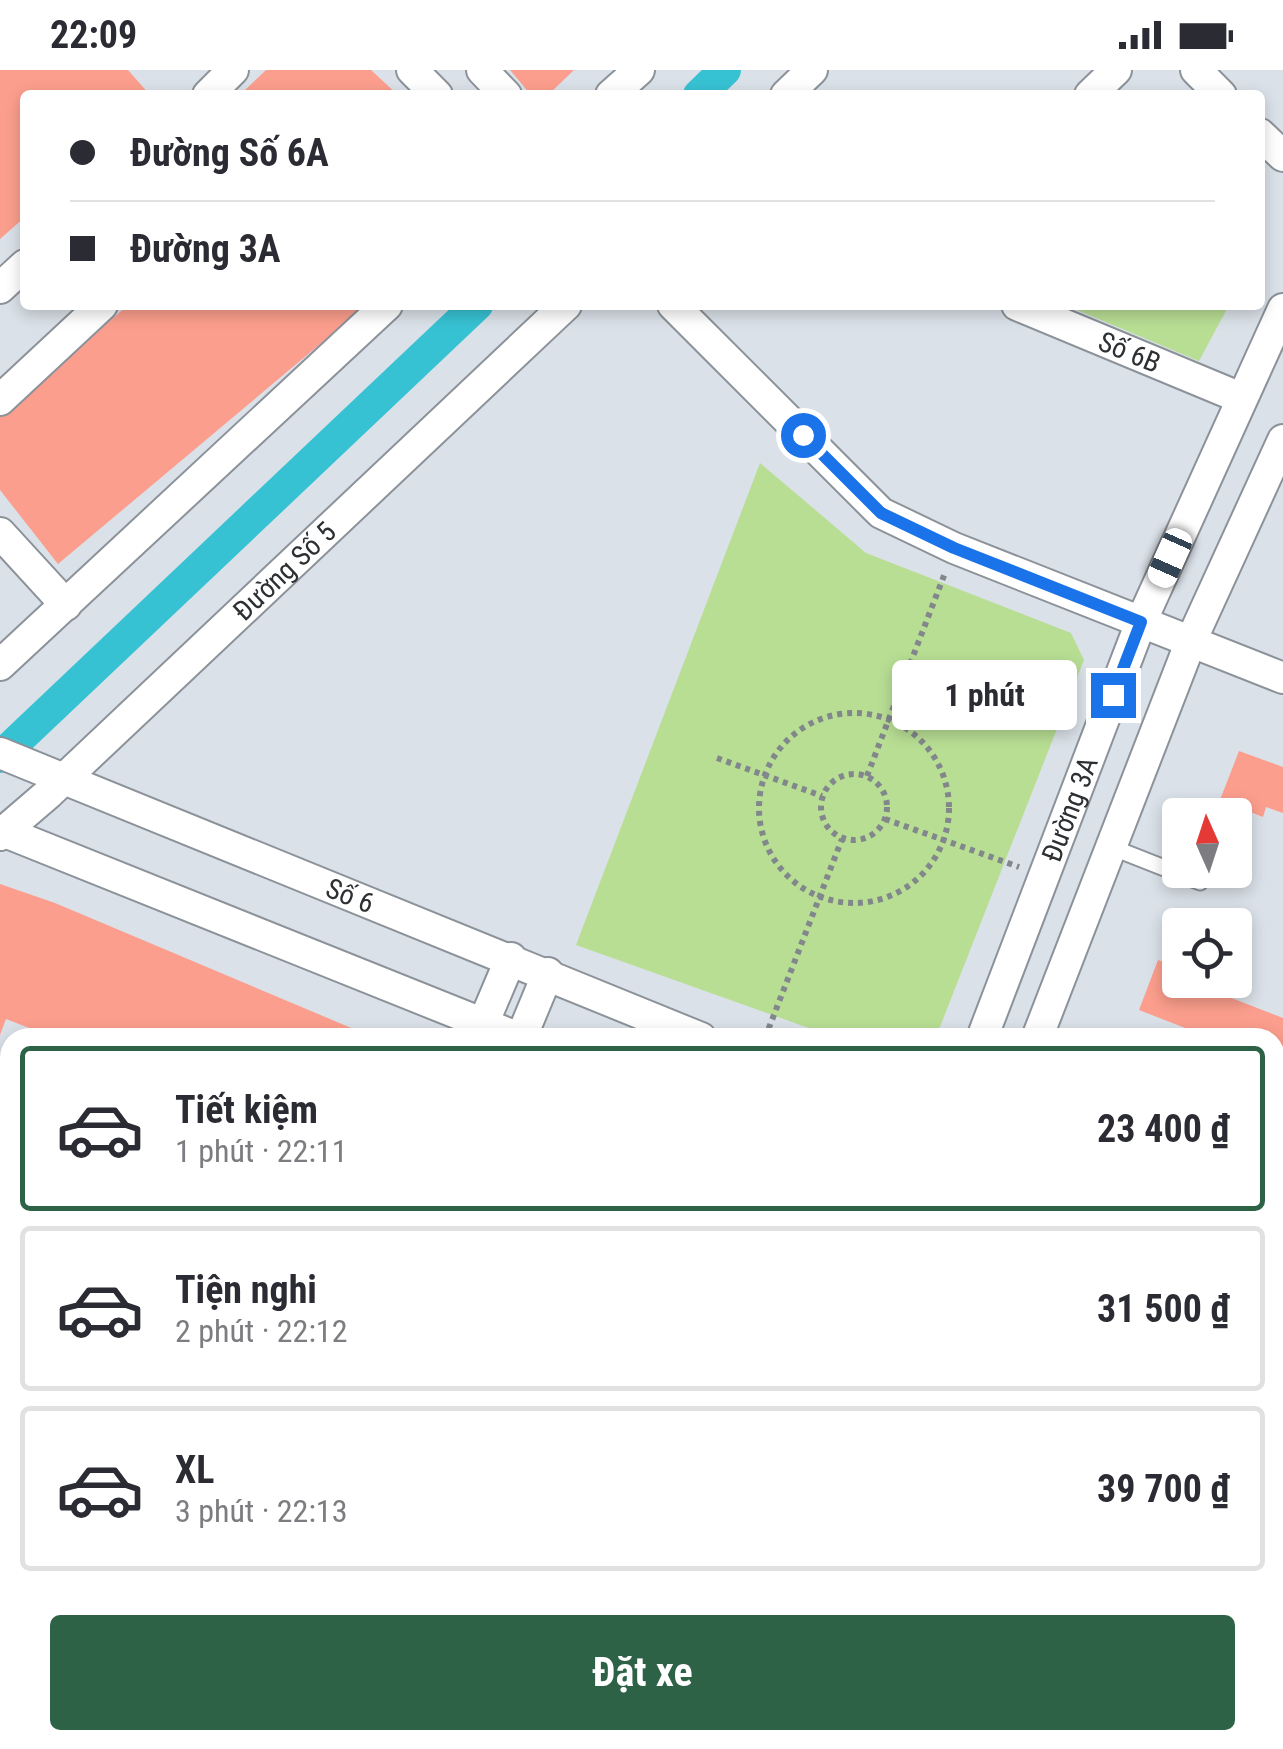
<!DOCTYPE html>
<html lang="vi">
<head>
<meta charset="utf-8">
<style>
  body { margin:0; font-family:"Roboto Condensed",sans-serif; background:#f2f2f3; color:#2b2b33; height:100vh; display:flex; flex-direction:column; font-size:38px; white-space:nowrap }
  * { box-sizing:border-box; margin:0 }
  p { font-size:32px; color:#7c7c81 }
  .icon { flex:none; width:55px; height:55px; fill:none; stroke:currentColor; stroke-width:2; stroke-linecap:round; stroke-linejoin:round }
  .map { position:relative; flex:1; overflow:hidden }
  .panel { position:absolute; left:0px; top:958px; width:1285px; height:722px; display:flex; flex-direction:column; background:#fff; border-radius:30px 30px 0 0; box-shadow:0 5px 15px #0003 }
  .panel>* { flex:none }
  .top-card { position:absolute; left:20px; top:20px; width:1245px; height:220px; border-radius:10px; box-shadow:0 5px 15px #0003; display:grid; align-content:center; height:220px; padding:0 50px; background:#fff }
  .needle { width:65px; rotate:357deg }
  .buttons { position:absolute; left:1162px; top:728px; display:grid; gap:20px }
  .buttons a { display:grid; place-items:center; width:90px; height:90px; border-radius:10px; background:#fff; box-shadow:0 5px 15px #0003; font-size:50px }
  .end { position:absolute; width:45px; height:45px; margin:-22px; border:12px solid #1a73e8; background:#fff; box-shadow:0 0 0 5px #fff }
  .from { border-radius:50% }
  .bubble { position:absolute; height:70px; border-radius:10px; background:#fff; box-shadow:0 5px 15px #0003; font-size:32px; font-weight:700; line-height:70px; text-align:center }
  .car { position:absolute; width:30px; height:60px; margin:-30px -15px; border-radius:12px; box-shadow:0 0 8px 2px #0007; background:linear-gradient(#fff 24%,#345 0 40%,#fff 0 76%,#345 0 86%,#fff 0) }
  .top-card b { display:flex; align-items:center; gap:35px; height:95px; font-size:38px }
  .top-card b+b { border-top:2px solid #e1e1e2 }
  .top-card i { width:25px; height:25px; background:#2b2b33 }
  ul { padding:18px 0 0; list-style:none }
  li { display:flex; align-items:center; gap:30px; height:165px; margin:0 20px 15px; padding:0 30px; border:5px solid #e1e1e2; border-radius:10px }
  li div { flex:1 }
  li b { display:block; font-size:38px }
  li em { font-style:normal; font-weight:700 }
  li.active { border-color:#2d6247 }
  li>.icon { width:90px; height:90px; stroke-width:1.5 }
  .cta { display:flex; gap:20px; margin-top:auto; padding:20px 50px }
  .cta a { flex:1; height:115px; border-radius:10px; background:#2d6247; color:#fff; font-size:40px; font-weight:700; line-height:115px; text-align:center }
  .status { display:flex; justify-content:space-between; align-items:center; height:70px; padding:0 50px; background:#fff; direction:ltr }
  .status svg { height:28px; fill:currentColor }
  .map>svg:first-child { display:block }
  .green { fill:#b8de94 }
  .lines { fill:none; stroke-linecap:round; stroke-linejoin:round }
  .canal { stroke:#37c2d3; stroke-width:32 }
  .building { fill:#fc9e8d }
  .lane-casing { stroke:#8c9299; stroke-width:19 }
  .street-casing { stroke:#8c9299; stroke-width:34 }
  .path { stroke:#82878c; stroke-width:6; stroke-dasharray:5 5; stroke-linecap:butt }
  .lane { stroke:#fff; stroke-width:15 }
  .street { stroke:#fff; stroke-width:30 }
  .route { stroke:#1a73e8; stroke-width:12 }
  .labels { text-anchor:middle; stroke-width:8; stroke-linejoin:round; paint-order:stroke }
  .street-label { font-size:28px; fill:#2d3032; stroke:#fff }
</style>
</head>
<body>
<div class="status"><b>22:09</b><svg viewBox="0 0 49 12"><path d="M0 12V9h3v3zM5 12V6h3v6zM10 12V3h3v9zM15 12V0h3v12zM26 1h20v11H26zM47 4h2v5h-2z"/></svg></div>
<div class="map">
<svg width="1283" height="1679" viewBox="0 0 1283 1679">
  <rect width="100%" height="100%" fill="#dae1e8"/>
  <!-- green -->
  <g class="green">
    <polygon points="1065,235 1229,235 1199,291"/>
    <polygon points="760,393 866,483 1071,563 1084,590 936,967 834,967 576,875"/>
  </g>
  <g class="lines">
    <!-- canal -->
    <g class="canal">
      <polyline points="699,25 725,0"/>
      <polyline points="0,687 477,235"/>
    </g>
  </g>
  <!-- building -->
  <g class="building">
    <polygon points="0,0 128,0 150,25 25,25 25,147 0,169"/>
    <polygon points="266,0 371,0 398,25 240,25"/>
    <polygon points="510,0 574,0 548,25 531,25"/>
    <polygon points="128,235 358,235 362,239 58,494 0,420 0,347"/>
    <polygon points="1239,681 1283,697 1283,743 1266,737 1263,747 1220,730"/>
    <polygon points="0,814 55,833 375,968 55,968 6,949 0,965"/>
    <polygon points="1158,890 1180,898 1180,910 1199,910 1198,915 1283,948 1283,995 1275,992 1275,968 1211,968 1139,940"/>
    <polygon points="0,1189 10,1194 10,1306 0,1302"/>
    <polygon points="1275,1571 1283,1574 1283,1589 1275,1607"/>
    <polygon points="975,1670 1247,1670 1243,1679 997,1679"/>
  </g>
  <g class="lines">
    <defs>
      <polyline id="lane" points="1111,777 1200,812"/>
      <g id="street">
        <polyline points="412,0 437,25"/>
        <polyline points="482,0 506,25"/>
        <polyline points="1196,0 1221,25"/>
        <polyline points="208,25 233,0"/>
        <polyline points="611,25 639,0"/>
        <polyline points="786,25 812,0"/>
        <polyline points="1090,25 1116,0"/>
        <polyline points="1260,64 1283,86"/>
        <polyline points="0,218 25,195"/>
        <polyline points="673,235 881,443 954,478 1283,608"/>
        <path id="s1" d="M 1017,235 L 1241,328"/>
        <polyline points="0,330 102,235"/>
        <polyline points="0,463 66,535"/>
        <polyline points="0,595 387,235"/>
        <path id="s2" d="M 0,683 L 701,968"/>
        <polyline points="0,760 519,968"/>
        <path id="s3" d="M 0,765 L 49,723 L 566,235"/>
        <polyline points="477,968 511,888"/>
        <polyline points="521,968 548,903"/>
        <path id="s4" d="M 982,968 L 1141,552 L 1283,239"/>
        <polyline points="1037,968 1191,571 1283,370"/>
        <polyline points="0,1119 10,1098"/>
        <polyline points="0,1150 10,1154"/>
        <polyline points="1275,1194 1283,1197"/>
        <polyline points="1275,1258 1283,1261"/>
        <polyline points="0,1389 10,1393"/>
        <polyline points="0,1521 10,1494"/>
        <polyline points="754,1670 779,1679"/>
        <polyline points="709,1679 713,1670"/>
      </g>
    </defs>
    <!-- lane casing -->
    <use href="#lane" class="lane-casing"/>
    <!-- street casing -->
    <use href="#street" class="street-casing"/>
    <!-- path -->
    <g class="path">
      <circle cx="854" cy="738" r="95"/>
      <polyline points="717,688 822,726"/>
      <circle cx="854" cy="737" r="33"/>
      <polyline points="867,706 945,503"/>
      <polyline points="885,749 1019,797"/>
      <polyline points="765,968 842,769"/>
    </g>
    <!-- lane -->
    <use href="#lane" class="lane"/>
    <!-- street -->
    <use href="#street" class="street"/>
  </g>
  <g class="lines">
    <!-- route -->
    <polyline class="route" points="803,365 881,443 954,478 1141,552 1113,625"/>
  </g>
  <g class="labels">
    <!-- street labels -->
    <g class="street-label">
      <text dy="10" stroke="none"><textPath href="#s1" startOffset="122">Số 6B</textPath></text>
      <text dy="10" stroke="none"><textPath href="#s3" startOffset="388">Đường Số 5</textPath></text>
      <text dy="10" stroke="none"><textPath href="#s4" startOffset="245">Đường 3A</textPath></text>
      <text dy="10" stroke="none"><textPath href="#s2" startOffset="378">Số 6</textPath></text>
    </g>
  </g>
</svg>
<div class="buttons">
<a><svg class="needle" viewBox="-14 -14 28 28"><path d="M0-13l5 13h-10z" fill="#e53935"/><path d="M0 13l5-13h-10z" fill="#7c7c81"/></svg></a>
<a><svg class="icon" aria-label="locate" viewBox="0 0 24 24"><circle cx="12" cy="12" r="6"/><path d="M12 2v4M12 18v4M2 12h4M18 12h4"/></svg></a>
</div>
<i class="end from" style="left:803px;top:365px"></i>
<i class="end" style="left:1113px;top:625px"></i>
<div class="bubble" style="left:892px;top:590px;width:185px">1 phút</div>
<i class="car" style="left:1170px;top:488px;rotate:204deg"></i>
<div class="top-card">
<b><i class="from"></i>Đường Số 6A</b>
<b><i></i>Đường 3A</b>
</div>
<section class="panel">
<ul>
<li class="active"><svg class="icon" aria-label="car" viewBox="0 0 24 24"><path d="M5 17H2v-5l4-1 3-4h7l3 4 3 1v5h-3M9 17h6M6 11h13"/><circle cx="7" cy="17" r="2"/><circle cx="17" cy="17" r="2"/></svg><div><b>Tiết kiệm</b><p>1 phút · 22:11</p></div><em>23 400 ₫</em></li>
<li><svg class="icon" aria-label="car" viewBox="0 0 24 24"><path d="M5 17H2v-5l4-1 3-4h7l3 4 3 1v5h-3M9 17h6M6 11h13"/><circle cx="7" cy="17" r="2"/><circle cx="17" cy="17" r="2"/></svg><div><b>Tiện nghi</b><p>2 phút · 22:12</p></div><em>31 500 ₫</em></li>
<li><svg class="icon" aria-label="car" viewBox="0 0 24 24"><path d="M5 17H2v-5l4-1 3-4h7l3 4 3 1v5h-3M9 17h6M6 11h13"/><circle cx="7" cy="17" r="2"/><circle cx="17" cy="17" r="2"/></svg><div><b>XL</b><p>3 phút · 22:13</p></div><em>39 700 ₫</em></li>
</ul>
<div class="cta"><a>Đặt xe</a></div>
</section>
</div>
</body>
</html>
